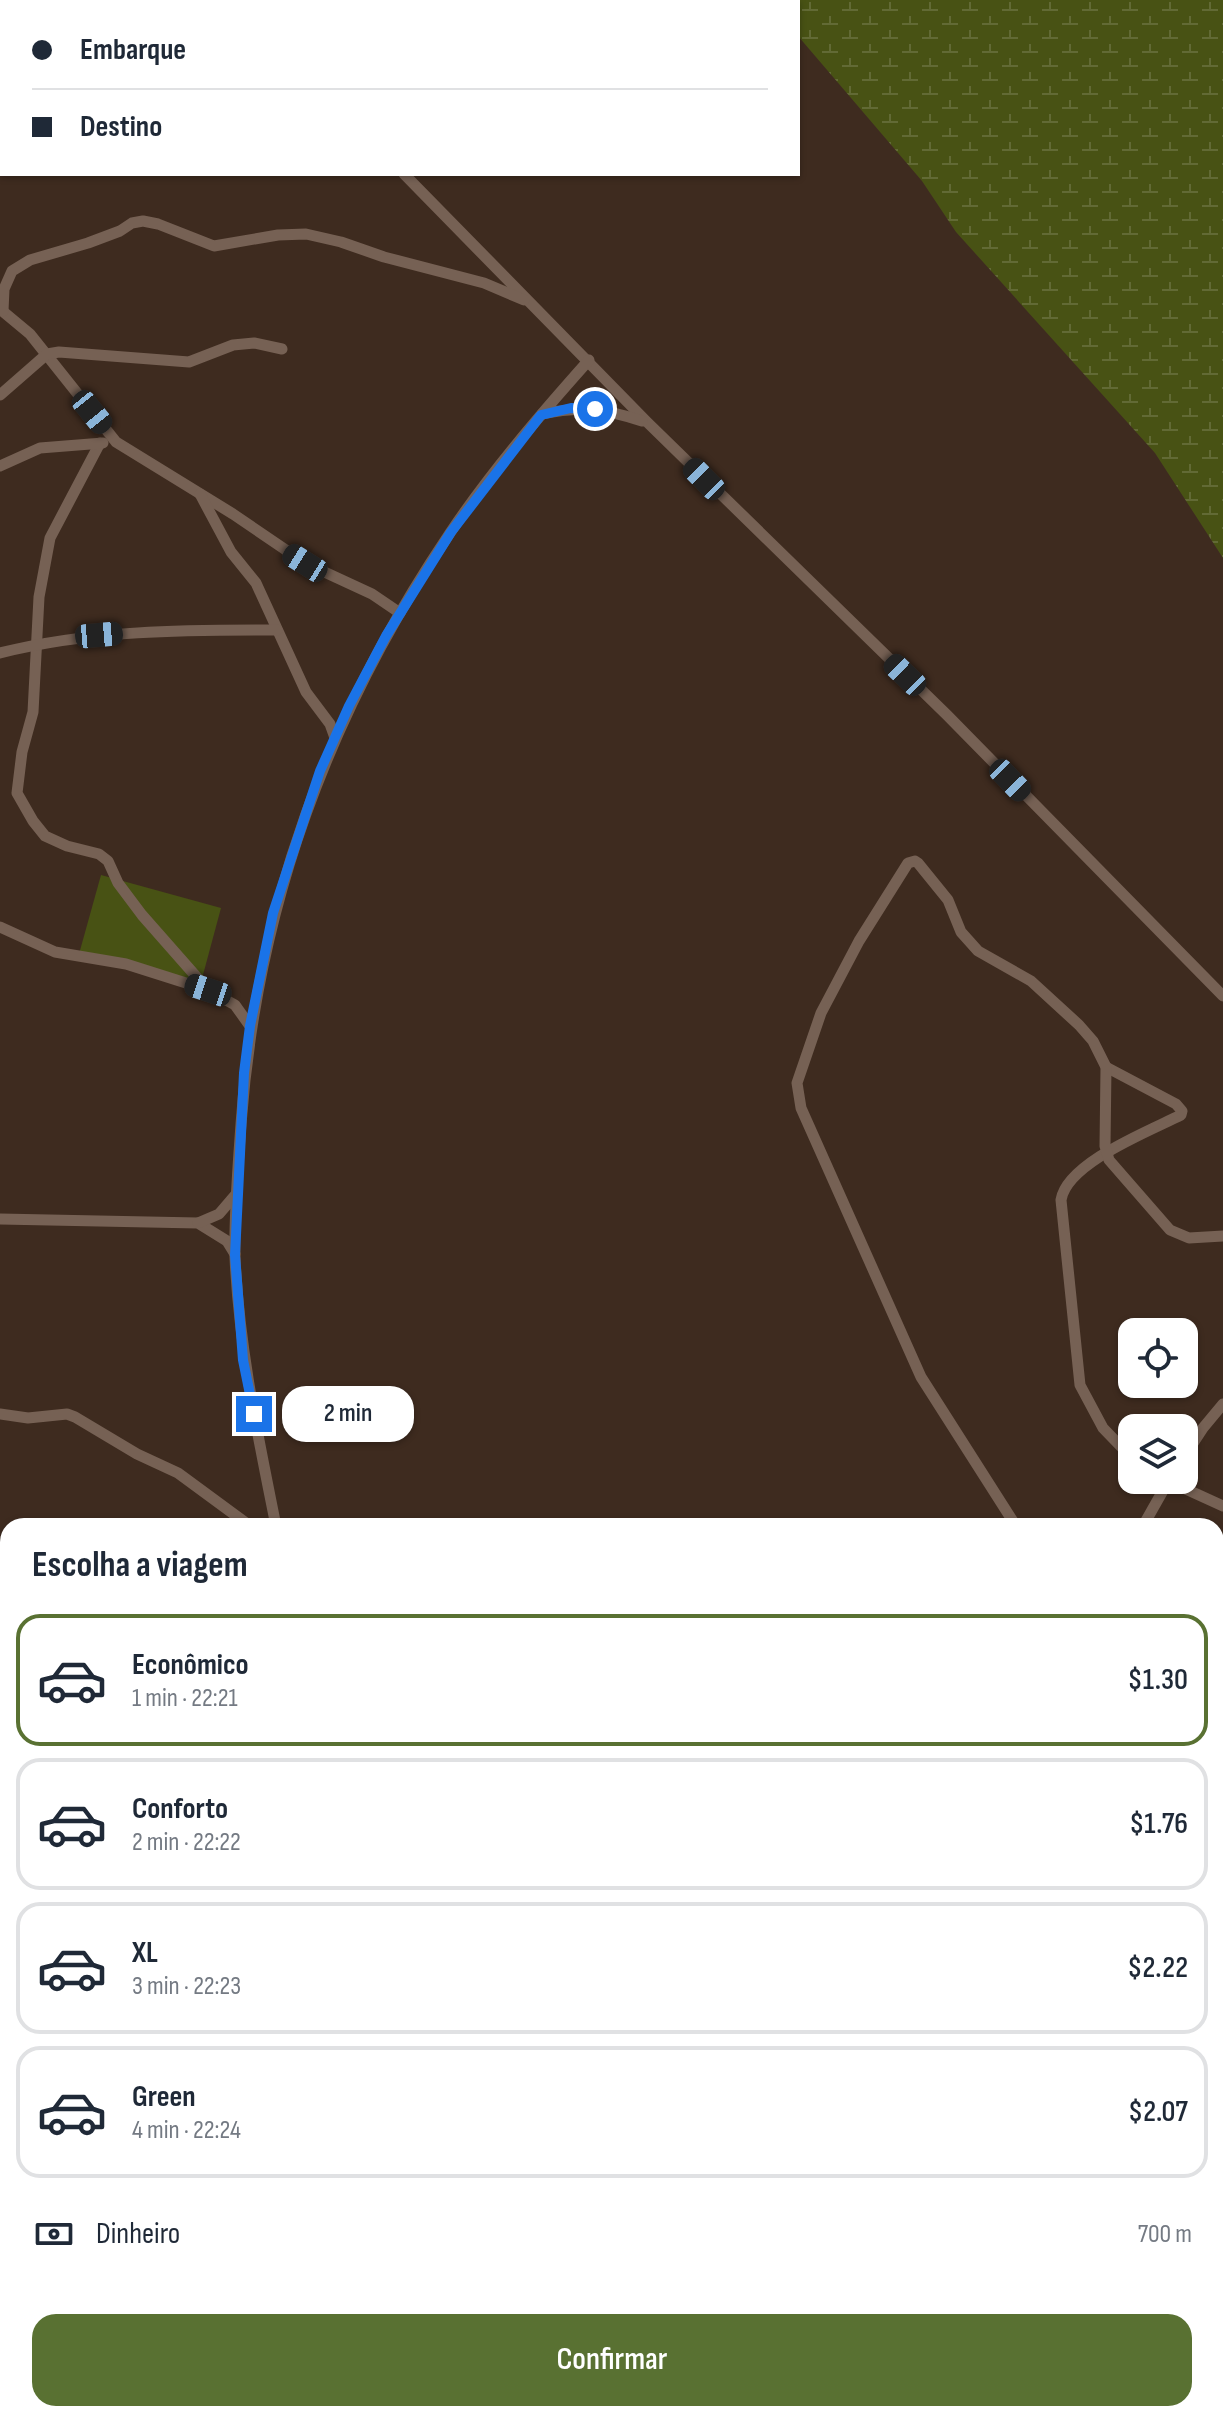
<!DOCTYPE html>
<html lang="pt">
<head>
<meta charset="utf-8">
<style>
  body { margin:0; font-family:"Sofia Sans Condensed",sans-serif; background:#f2f2f3; color:#1f2937; height:100vh; display:flex; flex-direction:column; font-size:30px; white-space:nowrap }
  * { box-sizing:border-box; margin:0 }
  p { font-size:26px; color:#747a83 }
  .icon { flex:none; width:44px; height:44px; fill:none; stroke:currentColor; stroke-width:2; stroke-linecap:round; stroke-linejoin:round }
  .map { position:relative; flex:1; overflow:hidden }
  .drawer { position:absolute; left:0px; top:1518px; width:1224px; height:904px; display:flex; flex-direction:column; background:#fff; border-radius:24px 24px 0 0; box-shadow:0 2px 6px #0004 }
  .drawer>* { flex:none }
  .guide { position:absolute; left:0px; top:0px; width:800px; height:176px; box-shadow:0 2px 6px #0004; display:grid; align-content:center; height:176px; padding:0 32px; background:#fff }
  .buttons { position:absolute; left:1118px; top:1318px; display:grid; gap:16px }
  .buttons a { display:grid; place-items:center; width:80px; height:80px; border-radius:16px; background:#fff; box-shadow:0 2px 6px #0004; font-size:40px }
  .end { position:absolute; width:36px; height:36px; margin:-18px; border:10px solid #1a73e8; background:#fff; box-shadow:0 0 0 4px #fff }
  .from { border-radius:50% }
  .bubble { position:absolute; height:56px; border-radius:24px; background:#fff; box-shadow:0 2px 6px #0004; font-size:26px; font-weight:600; line-height:56px; text-align:center }
  .car { position:absolute; width:24px; height:48px; margin:-24px -12px; border-radius:10px; box-shadow:0 0 6px 2px #0007; background:linear-gradient(#222 24%,#8ab4d8 0 40%,#222 0 76%,#8ab4d8 0 86%,#222 0) }
  .guide b { display:flex; align-items:center; gap:28px; height:76px; font-size:30px }
  .guide b+b { border-top:2px solid #e0e1e3 }
  .guide i { width:20px; height:20px; background:#1f2937 }
  ul { padding:0; list-style:none }
  li { display:flex; align-items:center; gap:24px; height:132px; margin:0 16px 12px; padding:0 16px; border:4px solid #e0e1e3; border-radius:24px }
  li div { flex:1 }
  li b { display:block; font-size:30px }
  li em { font-style:normal; font-weight:600 }
  li.active { border-color:#597132 }
  li>.icon { width:72px; height:72px; stroke-width:1.5 }
  h2 { padding:0 32px; font-size:36px; line-height:96px }
  .pay { display:flex; align-items:center; gap:20px; height:88px; padding:0 32px; font-size:30px }
  .pay p { margin-inline-start:auto }
  .button { display:flex; gap:16px; margin-top:auto; padding:16px 32px }
  .button a { flex:1; height:92px; border-radius:24px; background:#597132; color:#fff; font-size:32px; font-weight:600; line-height:92px; text-align:center }
  .map>svg:first-child { display:block }
  .wetland { fill:url(#wetland-marsh) }
  .pitch { fill:#485214 }
  .lines { fill:none; stroke-linecap:round; stroke-linejoin:round }
  .street { stroke:#766154; stroke-width:11 }
  .route { stroke:#1a73e8; stroke-width:10 }
</style>
</head>
<body>
<div class="map">
<svg width="1223" height="2422" viewBox="0 0 1223 2422">
  <defs>
    <pattern id="wetland-marsh" width="20" height="14" patternUnits="userSpaceOnUse" patternTransform="scale(2)"><rect width="20" height="14" fill="#485214"/><path d="M1 5h8M5 5V1M11 12h8M15 12V8" fill="none" stroke="#626a35"/></pattern>
  </defs>
  <rect width="100%" height="100%" fill="#3e2b1f"/>
  <!-- wetland -->
  <polygon class="wetland" points="774,0 1223,0 1223,558 1155,453 956,232 922,181 798,36 798,2"/>
  <!-- pitch -->
  <polygon class="pitch" points="101,875 221,908 200,986 79,954"/>
  <g class="lines">
    <!-- street -->
    <g class="street">
      <polyline points="230,0 232,2"/>
      <polyline points="332,0 332,2"/>
      <polyline points="28,2 30,0"/>
      <polyline points="404,174 647,422 947,715 1223,996"/>
      <polyline points="0,309 30,334 116,442 233,514 305,563 372,594 400,613"/>
      <polyline points="3,311 4,289 12,271 30,260 88,243 120,231 132,223 143,221 158,224 214,246 278,235 306,234 341,242 384,257 484,283 524,300"/>
      <polyline points="0,395 47,354 59,352 189,362 233,345 254,343 282,349"/>
      <path d="M 542,414 C 580,406 606,409 642,421"/>
      <polyline points="100,443 50,538 39,597 33,712 22,752 17,793 33,821 45,836 67,846 99,854 108,861 118,883 142,915 208,990"/>
      <polyline points="0,466 40,448 103,443"/>
      <polyline points="200,494 231,552 256,583 306,692 330,724 335,738"/>
      <path d="M 0,653 C 91,630 184,630 277,630"/>
      <polyline points="0,927 55,952 126,964 208,990 235,1005 250,1026"/>
      <path d="M 1106,1067 L 1176,1104 L 1182,1111 L 1181,1115 C 1149,1131 1067,1163 1061,1200 L 1080,1385 L 1103,1428 L 1132,1458"/>
      <polyline points="0,1219 198,1223 227,1241 235,1254"/>
      <polyline points="198,1223 219,1214 237,1193"/>
      <polyline points="0,1414 28,1418 67,1414 75,1417 137,1454 178,1473 250,1526"/>
      <polyline points="1184,1457 1203,1428 1223,1404"/>
      <polyline points="1166,1480 1223,1506"/>
      <path d="M 276,1526 C 258,1436 239,1348 235,1257 C 234,1213 238,1168 241,1124 C 257,906 328,714 450,533 C 491,472 540,415 589,360"/>
      <polyline points="1016,1526 921,1377 801,1108 797,1083 821,1013 859,941 908,863 915,861 918,863 948,900 961,932 978,951 1031,981 1079,1025 1093,1041 1106,1067 1105,1146 1109,1160 1170,1230 1189,1238 1223,1236"/>
      <polyline points="1143,1526 1169,1480"/>
      <polyline points="1216,1568 1223,1551"/>
      <polyline points="0,1599 8,1597"/>
      <polyline points="1216,1644 1223,1645"/>
      <polyline points="0,1668 8,1666"/>
      <polyline points="0,1905 8,1899"/>
      <polyline points="0,1930 8,1940"/>
      <polyline points="0,2137 8,2137"/>
      <polyline points="1216,2394 1223,2395"/>
      <polyline points="430,2414 433,2422"/>
      <polyline points="773,2414 780,2422"/>
      <polyline points="233,2422 240,2414"/>
      <polyline points="878,2422 893,2414"/>
      <polyline points="1011,2422 1018,2414"/>
    </g>
  </g>
  <g class="lines">
    <!-- route -->
    <polyline class="route" points="254,1414 243,1360 235,1255 244,1073 250,1026 273,913 320,771 349,706 386,636 451,532 541,415 571,408 595,409"/>
  </g>
</svg>
<div class="buttons">
<a><svg class="icon" aria-label="locate" viewBox="0 0 24 24"><circle cx="12" cy="12" r="6"/><path d="M12 2v4M12 18v4M2 12h4M18 12h4"/></svg></a>
<a><svg class="icon" aria-label="layers" viewBox="0 0 24 24"><path d="M12 4l9 5-9 5-9-5zM3 14l9 5 9-5"/></svg></a>
</div>
<i class="end from" style="left:595px;top:409px"></i>
<i class="end" style="left:254px;top:1414px"></i>
<div class="bubble" style="left:282px;top:1386px;width:132px">2 min</div>
<i class="car" style="left:92px;top:412px;rotate:141deg"></i>
<i class="car" style="left:704px;top:479px;rotate:315deg"></i>
<i class="car" style="left:305px;top:563px;rotate:302deg"></i>
<i class="car" style="left:99px;top:635px;rotate:85deg"></i>
<i class="car" style="left:905px;top:675px;rotate:314deg"></i>
<i class="car" style="left:1010px;top:780px;rotate:136deg"></i>
<i class="car" style="left:208px;top:990px;rotate:288deg"></i>
<div class="guide">
<b><i class="from"></i>Embarque</b>
<b><i></i>Destino</b>
</div>
<section class="drawer">
<h2>Escolha a viagem</h2>
<ul>
<li class="active"><svg class="icon" aria-label="car" viewBox="0 0 24 24"><path d="M5 17H2v-5l4-1 3-4h7l3 4 3 1v5h-3M9 17h6M6 11h13"/><circle cx="7" cy="17" r="2"/><circle cx="17" cy="17" r="2"/></svg><div><b>Econômico</b><p>1 min · 22:21</p></div><em>$1.30</em></li>
<li><svg class="icon" aria-label="car" viewBox="0 0 24 24"><path d="M5 17H2v-5l4-1 3-4h7l3 4 3 1v5h-3M9 17h6M6 11h13"/><circle cx="7" cy="17" r="2"/><circle cx="17" cy="17" r="2"/></svg><div><b>Conforto</b><p>2 min · 22:22</p></div><em>$1.76</em></li>
<li><svg class="icon" aria-label="car" viewBox="0 0 24 24"><path d="M5 17H2v-5l4-1 3-4h7l3 4 3 1v5h-3M9 17h6M6 11h13"/><circle cx="7" cy="17" r="2"/><circle cx="17" cy="17" r="2"/></svg><div><b>XL</b><p>3 min · 22:23</p></div><em>$2.22</em></li>
<li><svg class="icon" aria-label="car" viewBox="0 0 24 24"><path d="M5 17H2v-5l4-1 3-4h7l3 4 3 1v5h-3M9 17h6M6 11h13"/><circle cx="7" cy="17" r="2"/><circle cx="17" cy="17" r="2"/></svg><div><b>Green</b><p>4 min · 22:24</p></div><em>$2.07</em></li>
</ul>
<div class="pay"><svg class="icon" aria-label="cash" viewBox="0 0 24 24"><path d="M3 7h18v10H3z"/><circle cx="12" cy="12" r="2"/></svg>Dinheiro<p>700 m</p></div>
<div class="button"><a>Confirmar</a></div>
</section>
</div>
</body>
</html>
